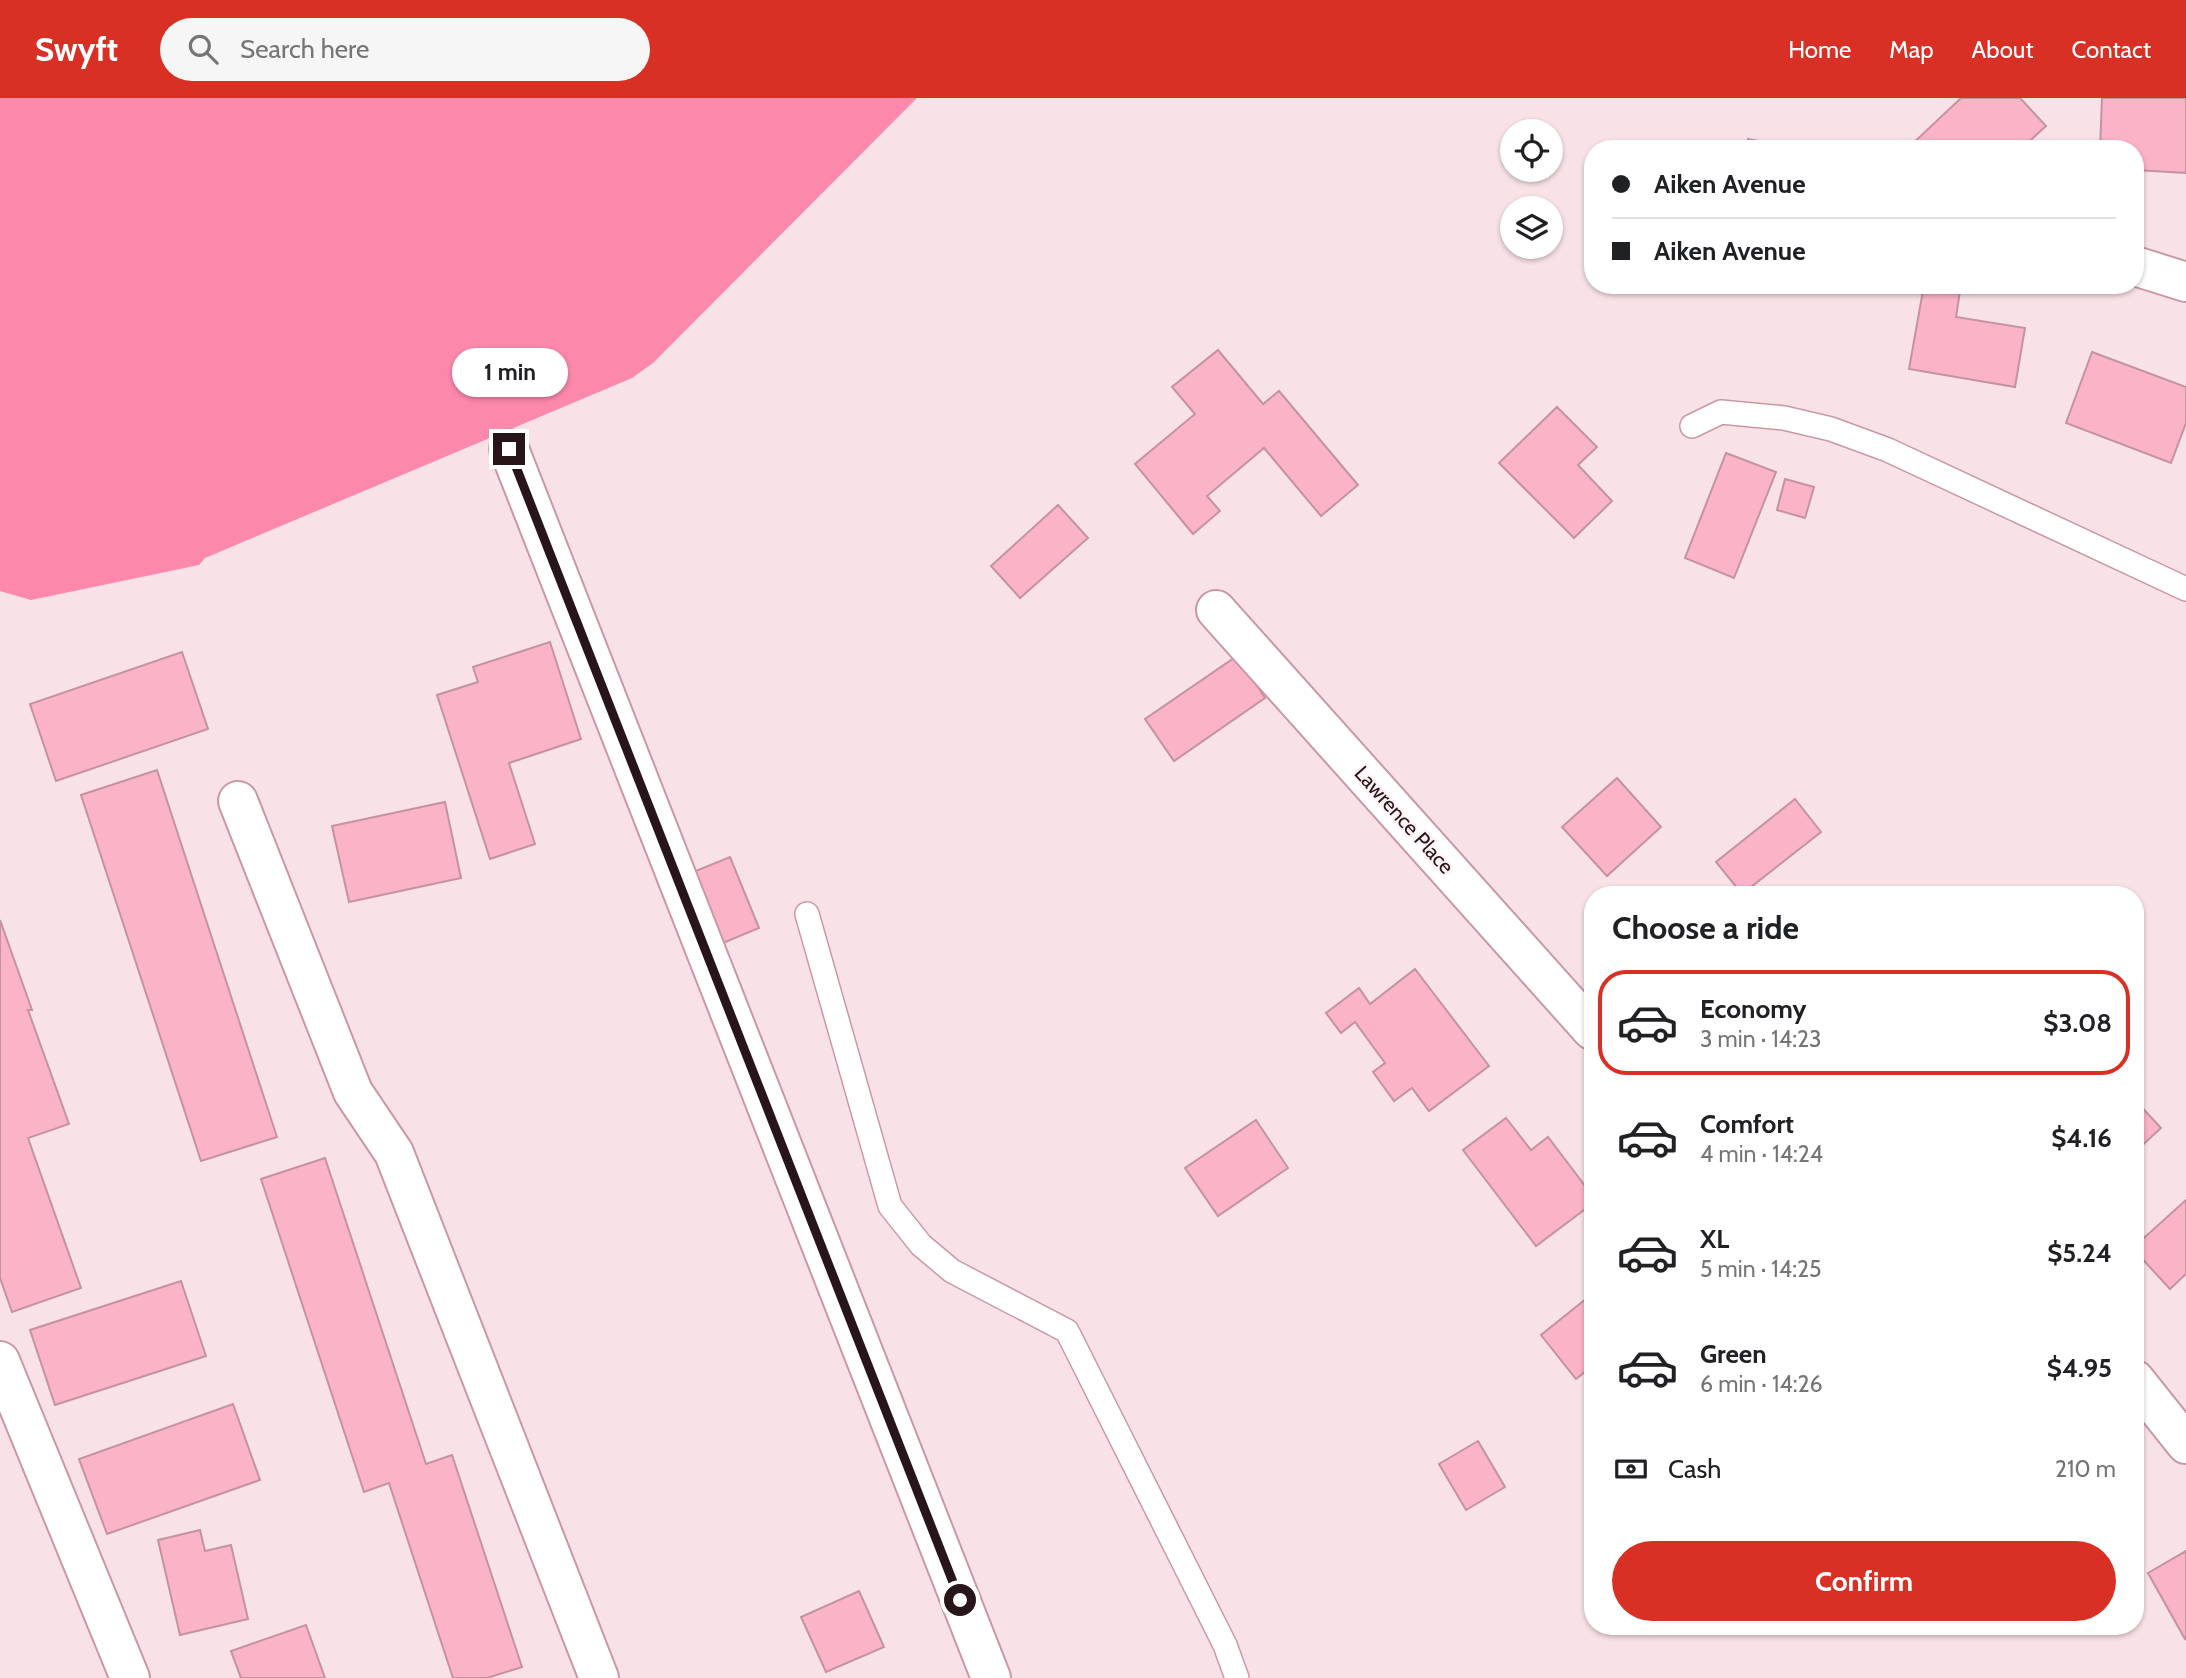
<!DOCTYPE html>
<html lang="en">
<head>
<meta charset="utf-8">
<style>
  body { margin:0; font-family:Cabin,sans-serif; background:#f6f6f6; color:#202124; height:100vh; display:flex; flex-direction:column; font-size:26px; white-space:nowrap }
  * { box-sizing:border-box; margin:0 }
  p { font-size:23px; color:#757577 }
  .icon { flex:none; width:38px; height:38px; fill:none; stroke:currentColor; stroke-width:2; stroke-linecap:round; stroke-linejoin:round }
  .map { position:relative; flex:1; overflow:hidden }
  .sheet { position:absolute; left:1584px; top:788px; width:560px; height:749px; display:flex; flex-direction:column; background:#fff; border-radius:28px; box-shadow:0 2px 5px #0004 }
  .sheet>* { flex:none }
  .guide { position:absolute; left:1584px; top:42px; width:560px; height:154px; border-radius:28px; box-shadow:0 2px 5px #0004; display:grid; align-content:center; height:154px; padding:0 28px; background:#fff }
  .fabs { position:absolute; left:1500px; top:21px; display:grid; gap:14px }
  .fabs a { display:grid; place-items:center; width:63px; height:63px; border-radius:50%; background:#fff; box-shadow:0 2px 5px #0004; font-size:35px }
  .end { position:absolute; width:32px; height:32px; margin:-16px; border:9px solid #27151a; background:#fff; box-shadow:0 0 0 4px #fff }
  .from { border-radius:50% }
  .bubble { position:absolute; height:49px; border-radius:24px; background:#fff; box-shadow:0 2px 5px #0004; font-size:23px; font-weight:700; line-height:49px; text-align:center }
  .guide b { display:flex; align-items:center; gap:24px; height:66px; font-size:26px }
  .guide b+b { border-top:2px solid #e0e0e0 }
  .guide i { width:18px; height:18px; background:#202124 }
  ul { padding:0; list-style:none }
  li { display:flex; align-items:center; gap:21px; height:105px; margin:0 14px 10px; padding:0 14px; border:4px solid transparent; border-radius:28px }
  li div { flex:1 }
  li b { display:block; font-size:26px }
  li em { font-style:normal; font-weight:700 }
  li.selected { border-color:#d93025 }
  li>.icon { width:63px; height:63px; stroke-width:1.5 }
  h2 { padding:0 28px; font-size:32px; line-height:84px }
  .pay { display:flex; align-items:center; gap:18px; height:77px; padding:0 28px; font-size:26px }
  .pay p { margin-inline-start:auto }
  .cta { display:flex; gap:14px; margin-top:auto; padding:14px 28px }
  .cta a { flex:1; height:80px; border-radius:42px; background:#d93025; color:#fff; font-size:28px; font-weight:700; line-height:80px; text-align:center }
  header { display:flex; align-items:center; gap:42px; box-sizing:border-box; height:98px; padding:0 35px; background:#d93025; color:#fff }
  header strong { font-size:33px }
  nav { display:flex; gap:38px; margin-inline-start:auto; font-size:24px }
  .search { width:490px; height:63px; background:#f6f6f6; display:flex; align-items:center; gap:18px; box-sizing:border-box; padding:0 24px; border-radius:38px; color:#757577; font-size:26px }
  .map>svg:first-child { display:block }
  .water { fill:#fc88ac }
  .building { fill:#fbb3c7; stroke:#c593a0; stroke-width:2 }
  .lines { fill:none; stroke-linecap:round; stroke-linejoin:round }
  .lane-casing { stroke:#ca98a5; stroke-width:26 }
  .street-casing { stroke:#ca98a5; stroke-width:42 }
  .lane { stroke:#fff; stroke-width:23 }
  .street { stroke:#fff; stroke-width:38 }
  .route { stroke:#27151a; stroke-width:9 }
  .labels { text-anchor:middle; stroke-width:5; stroke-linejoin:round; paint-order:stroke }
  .street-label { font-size:21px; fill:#27151a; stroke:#fef3f5 }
</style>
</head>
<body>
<header>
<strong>Swyft</strong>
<div class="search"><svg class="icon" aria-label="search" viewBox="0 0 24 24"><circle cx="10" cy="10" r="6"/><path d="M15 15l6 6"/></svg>Search here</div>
<nav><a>Home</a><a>Map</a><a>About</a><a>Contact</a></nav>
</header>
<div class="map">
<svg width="2186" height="1580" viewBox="0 0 2186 1580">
  <rect width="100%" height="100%" fill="#f8e2e7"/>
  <!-- water -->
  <polygon class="water" points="0,0 917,0 653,265 632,280 205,460 199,467 31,502 0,493"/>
  <!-- building -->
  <g class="building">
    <polygon points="1961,0 2020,0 2046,28 2021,51 1907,51"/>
    <polygon points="2102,0 2186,0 2186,75 2136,72 2137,57 2135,57 2135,51 2100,51"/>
    <polygon points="1748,41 1801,51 1746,51"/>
    <polygon points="1924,187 1961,187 1956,219 2025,230 2015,289 1909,271"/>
    <polygon points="1218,252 1263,306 1279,293 1358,387 1321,418 1264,350 1207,398 1220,413 1193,436 1135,366 1195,316 1172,289"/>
    <polygon points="2092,254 2186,289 2186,325 2171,365 2066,325"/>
    <polygon points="1557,309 1597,349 1578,367 1612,403 1574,440 1499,365"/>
    <polygon points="1726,355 1776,374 1734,480 1685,460"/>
    <polygon points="1785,381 1814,389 1805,420 1777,412"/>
    <polygon points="1058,407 1088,440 1020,500 991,468"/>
    <polygon points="550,544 581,641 509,665 535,746 490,761 437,597 478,584 473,569"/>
    <polygon points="182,554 208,631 56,683 30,606"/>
    <polygon points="1237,558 1265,600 1174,663 1145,621"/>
    <polygon points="157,672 277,1039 201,1063 81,697"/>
    <polygon points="1617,680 1661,729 1607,778 1562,729"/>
    <polygon points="1795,701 1821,734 1742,796 1716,764"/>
    <polygon points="445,704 461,780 349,804 332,728"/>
    <polygon points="730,759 759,830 711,850 681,779"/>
    <polygon points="0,822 32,912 28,912 69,1026 28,1040 81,1190 12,1214 0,1180"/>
    <polygon points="1415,871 1489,968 1429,1013 1412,990 1394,1003 1373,974 1385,965 1355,924 1341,935 1326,915 1359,890 1370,906"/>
    <polygon points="2135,1002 2161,1030 2135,1054"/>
    <polygon points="1506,1020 1531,1052 1548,1039 1592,1097 1592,1106 1536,1148 1463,1052"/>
    <polygon points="1256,1022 1288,1070 1218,1118 1185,1070"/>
    <polygon points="325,1060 426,1366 452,1357 522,1569 487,1580 453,1580 389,1385 364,1394 261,1081"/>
    <polygon points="2186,1102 2186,1176 2170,1191 2135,1153 2135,1148"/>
    <polygon points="181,1183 206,1258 55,1307 30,1232"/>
    <polygon points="1592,1196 1592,1268 1576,1281 1541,1237"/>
    <polygon points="233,1306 260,1382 107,1436 79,1361"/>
    <polygon points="1478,1343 1505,1389 1466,1412 1439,1366"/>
    <polygon points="200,1432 205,1453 231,1447 248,1521 180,1537 158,1442"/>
    <polygon points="2186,1453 2186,1540 2185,1541 2148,1475"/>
    <polygon points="859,1493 884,1549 826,1574 801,1519"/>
    <polygon points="306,1527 325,1580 241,1580 231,1553"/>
  </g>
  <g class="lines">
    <defs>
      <g id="lane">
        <polyline points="1692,328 1721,314 1784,320 1831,331 1888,352 2186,491"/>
        <polyline points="807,816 890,1108 921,1147 952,1173 1067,1233 1225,1547 1237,1580"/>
      </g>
      <g id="street">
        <polyline points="2135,168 2186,184"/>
        <polyline points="509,351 991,1580"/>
        <polyline points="1216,512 1592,932"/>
        <polyline points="238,703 353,994 394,1055 599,1580"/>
        <polyline points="0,1263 130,1580"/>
        <polyline points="2135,1282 2186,1346"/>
      </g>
    </defs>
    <!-- lane casing -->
    <use href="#lane" class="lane-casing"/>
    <!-- street casing -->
    <use href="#street" class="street-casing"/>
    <!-- lane -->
    <use href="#lane" class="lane"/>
    <!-- street -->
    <use href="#street" class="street"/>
  </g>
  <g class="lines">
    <!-- route -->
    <polyline class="route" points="509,351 960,1502"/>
  </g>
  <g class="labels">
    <!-- street labels -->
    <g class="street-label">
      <text transform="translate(1404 722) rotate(48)" y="7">Lawrence Place</text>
    </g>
  </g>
</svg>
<div class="fabs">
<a><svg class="icon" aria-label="locate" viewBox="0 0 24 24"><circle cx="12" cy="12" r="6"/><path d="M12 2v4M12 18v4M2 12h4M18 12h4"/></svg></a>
<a><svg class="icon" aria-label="layers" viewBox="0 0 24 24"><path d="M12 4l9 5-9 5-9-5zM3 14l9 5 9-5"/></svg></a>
</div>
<i class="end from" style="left:960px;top:1502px"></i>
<i class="end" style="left:509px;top:351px"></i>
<div class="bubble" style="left:452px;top:250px;width:116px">1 min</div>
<div class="guide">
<b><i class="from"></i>Aiken Avenue</b>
<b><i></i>Aiken Avenue</b>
</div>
<section class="sheet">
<h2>Choose a ride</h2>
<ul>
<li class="selected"><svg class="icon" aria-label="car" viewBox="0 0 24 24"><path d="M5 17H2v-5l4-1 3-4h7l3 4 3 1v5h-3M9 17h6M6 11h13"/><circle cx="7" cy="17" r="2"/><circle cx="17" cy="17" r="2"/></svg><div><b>Economy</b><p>3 min · 14:23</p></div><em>$3.08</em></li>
<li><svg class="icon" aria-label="car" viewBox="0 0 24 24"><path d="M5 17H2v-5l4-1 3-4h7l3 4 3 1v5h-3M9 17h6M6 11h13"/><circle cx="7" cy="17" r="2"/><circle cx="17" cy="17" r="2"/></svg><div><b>Comfort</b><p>4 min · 14:24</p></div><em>$4.16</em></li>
<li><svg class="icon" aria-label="car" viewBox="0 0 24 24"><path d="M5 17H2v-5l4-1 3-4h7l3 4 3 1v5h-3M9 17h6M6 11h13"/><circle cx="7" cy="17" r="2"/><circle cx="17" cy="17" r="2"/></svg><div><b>XL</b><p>5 min · 14:25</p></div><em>$5.24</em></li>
<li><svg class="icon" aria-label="car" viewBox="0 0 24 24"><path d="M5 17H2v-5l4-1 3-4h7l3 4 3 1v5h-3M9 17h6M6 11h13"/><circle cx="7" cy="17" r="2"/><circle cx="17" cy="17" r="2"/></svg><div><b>Green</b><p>6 min · 14:26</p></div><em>$4.95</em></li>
</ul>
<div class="pay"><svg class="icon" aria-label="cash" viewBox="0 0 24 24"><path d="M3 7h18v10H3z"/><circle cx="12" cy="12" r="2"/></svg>Cash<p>210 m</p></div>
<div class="cta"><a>Confirm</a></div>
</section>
</div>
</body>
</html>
